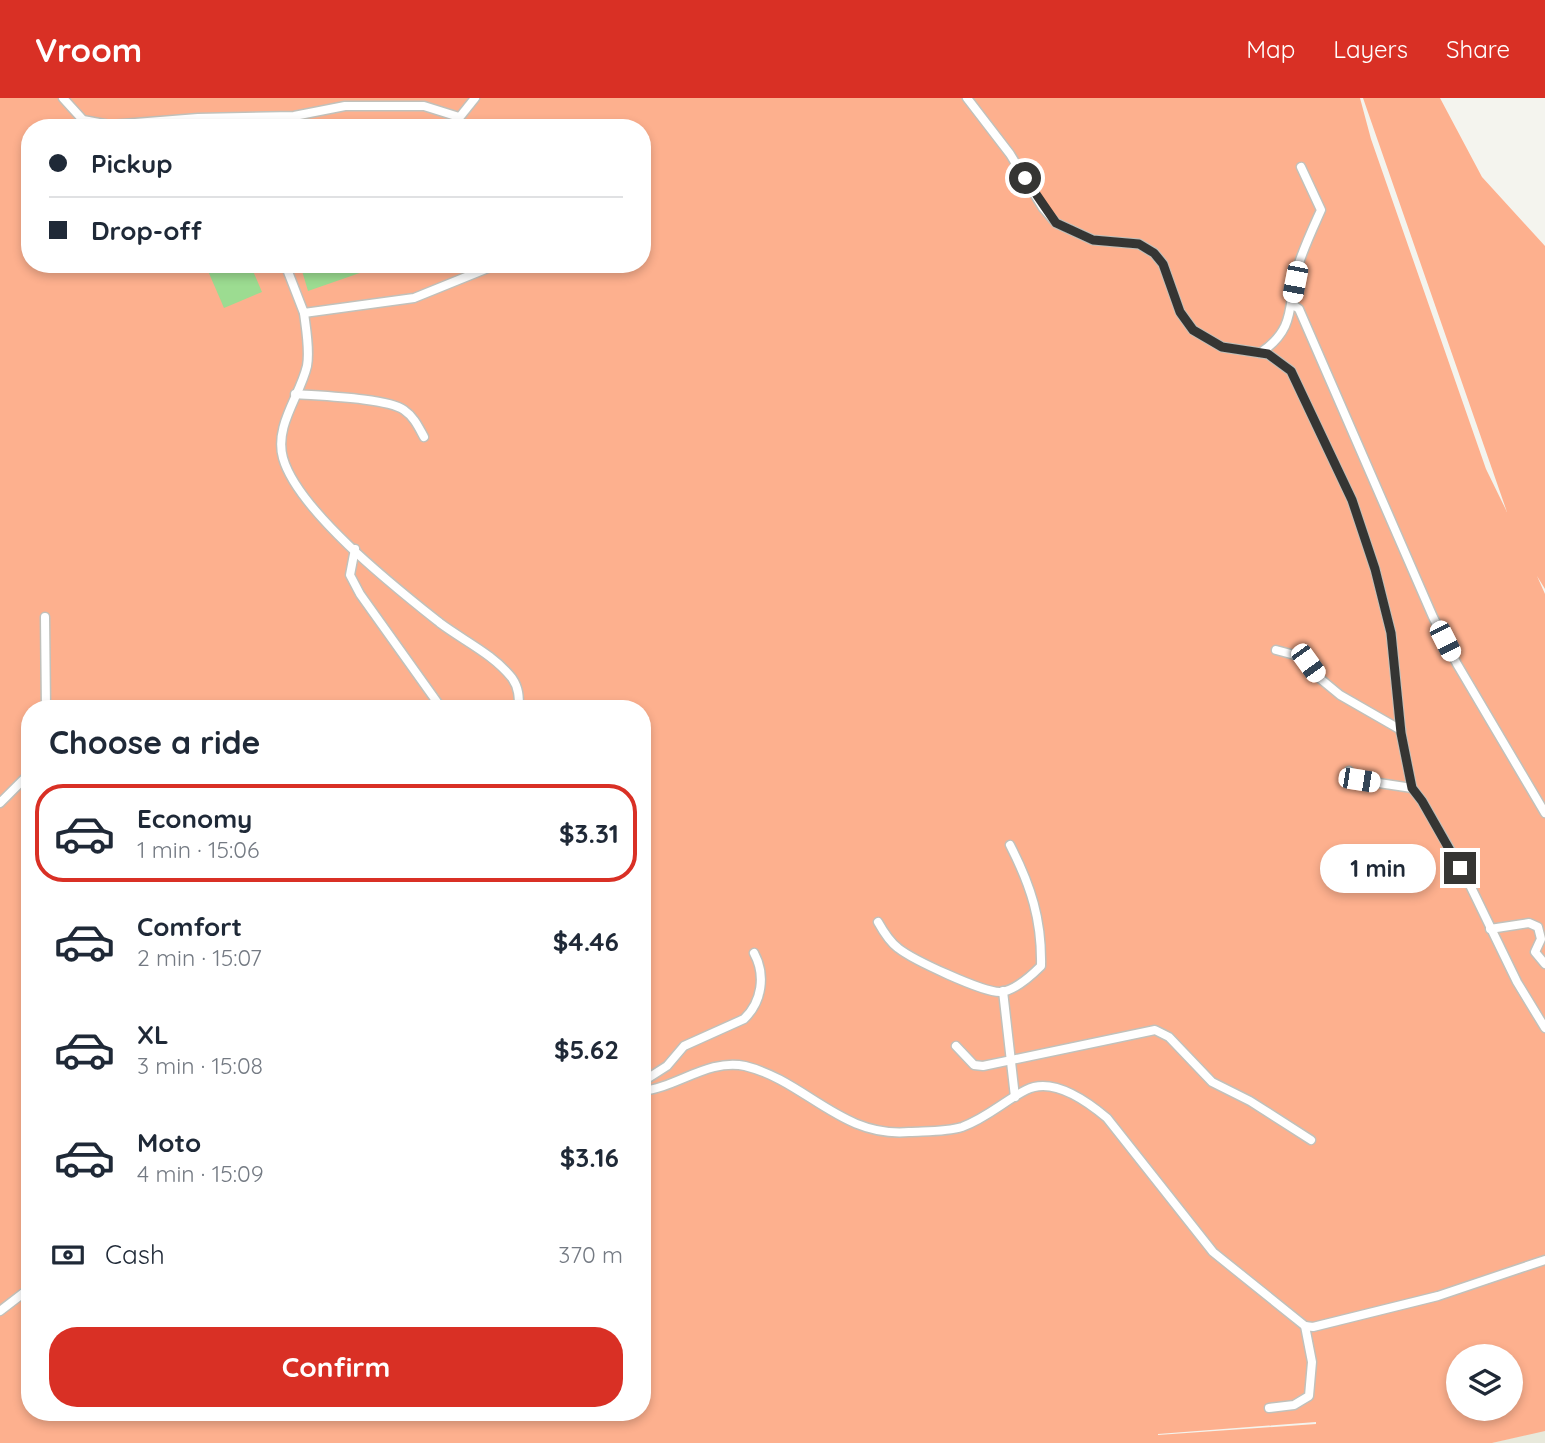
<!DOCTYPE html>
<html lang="en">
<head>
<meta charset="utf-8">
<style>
  body { margin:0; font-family:Quicksand,sans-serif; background:#f6f6f7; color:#1f2937; height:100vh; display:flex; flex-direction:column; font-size:26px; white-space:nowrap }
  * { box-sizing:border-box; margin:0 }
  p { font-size:23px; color:#747a83 }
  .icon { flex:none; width:38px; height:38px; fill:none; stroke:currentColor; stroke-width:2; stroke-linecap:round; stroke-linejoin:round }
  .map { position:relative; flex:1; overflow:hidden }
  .panel { position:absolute; left:21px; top:602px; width:630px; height:721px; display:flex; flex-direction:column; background:#fff; border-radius:28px; box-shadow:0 4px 10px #0003 }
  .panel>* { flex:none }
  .banner { position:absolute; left:21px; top:21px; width:630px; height:154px; border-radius:28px; box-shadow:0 4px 10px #0003; display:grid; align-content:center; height:154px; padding:0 28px; background:#fff }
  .controls { position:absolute; left:1446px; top:1246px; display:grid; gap:14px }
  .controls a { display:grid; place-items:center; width:77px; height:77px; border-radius:50%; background:#fff; box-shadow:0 4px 10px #0003; font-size:35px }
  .end { position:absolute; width:32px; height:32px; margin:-16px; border:9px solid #353533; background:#fff; box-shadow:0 0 0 4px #fff }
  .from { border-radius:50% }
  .bubble { position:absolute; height:49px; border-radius:24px; background:#fff; box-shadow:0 4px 10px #0003; font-size:23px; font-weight:700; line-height:49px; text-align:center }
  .car { position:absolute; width:21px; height:42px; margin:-21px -10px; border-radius:9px; box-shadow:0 0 5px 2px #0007; background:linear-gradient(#fff 24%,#345 0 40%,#fff 0 76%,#345 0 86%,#fff 0) }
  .banner b { display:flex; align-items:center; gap:24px; height:66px; font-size:26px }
  .banner b+b { border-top:2px solid #e0e1e3 }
  .banner i { width:18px; height:18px; background:#1f2937 }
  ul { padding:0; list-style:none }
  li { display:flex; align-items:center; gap:21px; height:98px; margin:0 14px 10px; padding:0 14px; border:4px solid transparent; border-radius:28px }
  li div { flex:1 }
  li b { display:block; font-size:26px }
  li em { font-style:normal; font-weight:700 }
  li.selected { border-color:#d93025 }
  li>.icon { width:63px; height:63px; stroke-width:1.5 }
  h2 { padding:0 28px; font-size:32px; line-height:84px }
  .pay { display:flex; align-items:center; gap:18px; height:77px; padding:0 28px; font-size:26px }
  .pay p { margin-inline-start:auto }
  .primary-button { display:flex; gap:14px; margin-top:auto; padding:14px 28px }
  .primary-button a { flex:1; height:80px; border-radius:28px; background:#d93025; color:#fff; font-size:28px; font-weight:700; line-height:80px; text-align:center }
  header { display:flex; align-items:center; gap:42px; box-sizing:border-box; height:98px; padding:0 35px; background:#d93025; color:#fff }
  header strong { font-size:33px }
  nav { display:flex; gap:38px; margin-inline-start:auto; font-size:24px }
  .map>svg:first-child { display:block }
  .built { fill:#e8e9db }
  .green { fill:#fdb08e; fill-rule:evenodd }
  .building { fill:#9cdc91 }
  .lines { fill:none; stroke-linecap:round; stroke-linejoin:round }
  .lane-casing { stroke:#c1c1bb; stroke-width:11 }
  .lane { stroke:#fff; stroke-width:8 }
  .route { stroke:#353533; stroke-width:9 }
</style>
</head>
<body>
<header>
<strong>Vroom</strong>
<nav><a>Map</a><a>Layers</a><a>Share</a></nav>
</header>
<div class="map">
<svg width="1545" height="1345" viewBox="0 0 1545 1345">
  <rect width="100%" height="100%" fill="#f4f4ee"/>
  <!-- built -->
  <polygon class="built" points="1540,1333 1545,1333 1545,1345 1492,1345"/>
  <!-- green -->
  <path class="green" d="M 0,0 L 1360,0 L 1371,41 L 1486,371 L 1507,414 L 1363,0 L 1440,0 L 1482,79 L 1545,148 L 1545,491 L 1537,478 L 1545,496 L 1545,1333 L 1492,1345 L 0,1345 ZM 30,30 L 642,30 L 642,166 L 30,166 ZM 30,611 L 642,611 L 642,1314 L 30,1314 ZM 1458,1258 L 1510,1258 L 1510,1311 L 1458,1311 ZM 1316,1324 L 1316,1326 L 1158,1337 L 1158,1336 Z"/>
  <!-- building -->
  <g class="building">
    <polygon points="205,166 250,166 262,194 224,210"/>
    <polygon points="300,166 377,166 377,169 308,193"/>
  </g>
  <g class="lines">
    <defs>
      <g id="lane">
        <polyline points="63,0 83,22 110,27 198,20 294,18 345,8 424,8 459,19"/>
        <polyline points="967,0 1010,56 1043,110 1056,125 1093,142 1139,146 1154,155 1163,166 1180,214 1193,232 1222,249 1268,256 1291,273 1352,402 1375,471 1391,535 1401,635 1412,690 1422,703 1468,783 1517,884 1545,930"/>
        <polyline points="451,30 475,0"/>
        <polyline points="285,166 304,215 414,200 498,166"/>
        <polyline points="1293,207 1299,211 1433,519 1457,566 1545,715"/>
        <path d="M 304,215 C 306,231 310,252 307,268 C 300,298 274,328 283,360 C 298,413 396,490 440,525 C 464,543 493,556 512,580 C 519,590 519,599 519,611"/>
        <path d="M 1260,255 C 1298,230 1287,205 1298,168 C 1304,149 1313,130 1321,112 L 1301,69"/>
        <path d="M 295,296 C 319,298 387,300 404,312 C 414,319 418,328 424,339"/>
        <polyline points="355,451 350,477 360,496 442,611"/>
        <polyline points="45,519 46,611"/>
        <polyline points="1276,552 1302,559 1317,578 1340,597 1401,632"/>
        <polyline points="1349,673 1359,682 1412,690"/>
        <polyline points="0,705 30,675"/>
        <path d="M 878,824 C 883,833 890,844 898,850 C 913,862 982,894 1000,894 C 1014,893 1031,878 1041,868 C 1042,822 1031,788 1010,747"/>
        <polyline points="1490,831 1529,825 1538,829 1541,841 1535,854 1545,866"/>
        <polyline points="1003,893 1015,999"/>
        <polyline points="956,948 974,967 983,968 1155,932 1169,939 1212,984 1250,1003 1311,1042"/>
        <path d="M 642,984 L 667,968 L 684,948 L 744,921 C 762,904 766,877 754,855"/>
        <path d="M 642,993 C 676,990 709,960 745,968 C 806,983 841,1040 909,1034 C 926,1033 946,1034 962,1029 C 987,1020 1004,1003 1026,992 C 1053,978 1088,1004 1107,1020 L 1213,1154 L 1305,1228 L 1313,1229 L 1438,1198 L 1545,1162"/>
        <polyline points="0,1213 30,1190"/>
        <polyline points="1269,1310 1294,1307 1309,1298 1312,1264 1305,1228"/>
      </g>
    </defs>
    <!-- lane casing -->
    <use href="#lane" class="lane-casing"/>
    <!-- lane -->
    <use href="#lane" class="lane"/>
  </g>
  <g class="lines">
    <!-- route -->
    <polyline class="route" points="1025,80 1056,125 1093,142 1139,146 1154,155 1163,166 1180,214 1193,232 1222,249 1268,256 1291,273 1352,402 1375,471 1391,535 1401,635 1412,690 1422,703 1460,770"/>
  </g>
</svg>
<div class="controls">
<a><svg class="icon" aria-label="layers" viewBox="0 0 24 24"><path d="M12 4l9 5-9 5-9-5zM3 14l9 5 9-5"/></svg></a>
</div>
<i class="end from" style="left:1025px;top:80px"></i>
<i class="end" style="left:1460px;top:770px"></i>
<div class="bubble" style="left:1320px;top:746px;width:116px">1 min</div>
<i class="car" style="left:1295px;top:184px;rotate:191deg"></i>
<i class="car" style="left:1445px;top:543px;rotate:153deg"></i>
<i class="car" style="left:1308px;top:565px;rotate:144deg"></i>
<i class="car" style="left:1359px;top:682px;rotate:99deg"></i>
<div class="banner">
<b><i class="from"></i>Pickup</b>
<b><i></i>Drop-off</b>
</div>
<section class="panel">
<h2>Choose a ride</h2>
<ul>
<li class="selected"><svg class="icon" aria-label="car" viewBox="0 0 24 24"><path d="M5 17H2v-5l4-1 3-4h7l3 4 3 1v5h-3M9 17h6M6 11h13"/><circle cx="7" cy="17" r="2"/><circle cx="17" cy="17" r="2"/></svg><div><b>Economy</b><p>1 min · 15:06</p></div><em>$3.31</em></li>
<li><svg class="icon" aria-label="car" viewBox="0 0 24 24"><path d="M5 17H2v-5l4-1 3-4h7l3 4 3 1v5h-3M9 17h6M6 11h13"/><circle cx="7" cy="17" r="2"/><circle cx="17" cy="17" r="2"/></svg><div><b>Comfort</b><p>2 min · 15:07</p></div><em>$4.46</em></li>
<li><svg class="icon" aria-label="car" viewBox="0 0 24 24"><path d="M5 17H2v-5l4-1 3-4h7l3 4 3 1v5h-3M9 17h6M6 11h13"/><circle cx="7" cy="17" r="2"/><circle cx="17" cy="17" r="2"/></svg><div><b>XL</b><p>3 min · 15:08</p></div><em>$5.62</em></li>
<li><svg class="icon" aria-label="car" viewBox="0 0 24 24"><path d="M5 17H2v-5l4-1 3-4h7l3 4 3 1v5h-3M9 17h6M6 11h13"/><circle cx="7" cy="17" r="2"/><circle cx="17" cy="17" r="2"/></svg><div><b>Moto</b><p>4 min · 15:09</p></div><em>$3.16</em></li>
</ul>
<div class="pay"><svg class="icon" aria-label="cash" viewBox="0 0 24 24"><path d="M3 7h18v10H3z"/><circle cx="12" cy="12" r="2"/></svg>Cash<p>370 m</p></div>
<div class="primary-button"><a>Confirm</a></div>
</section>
</div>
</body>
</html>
